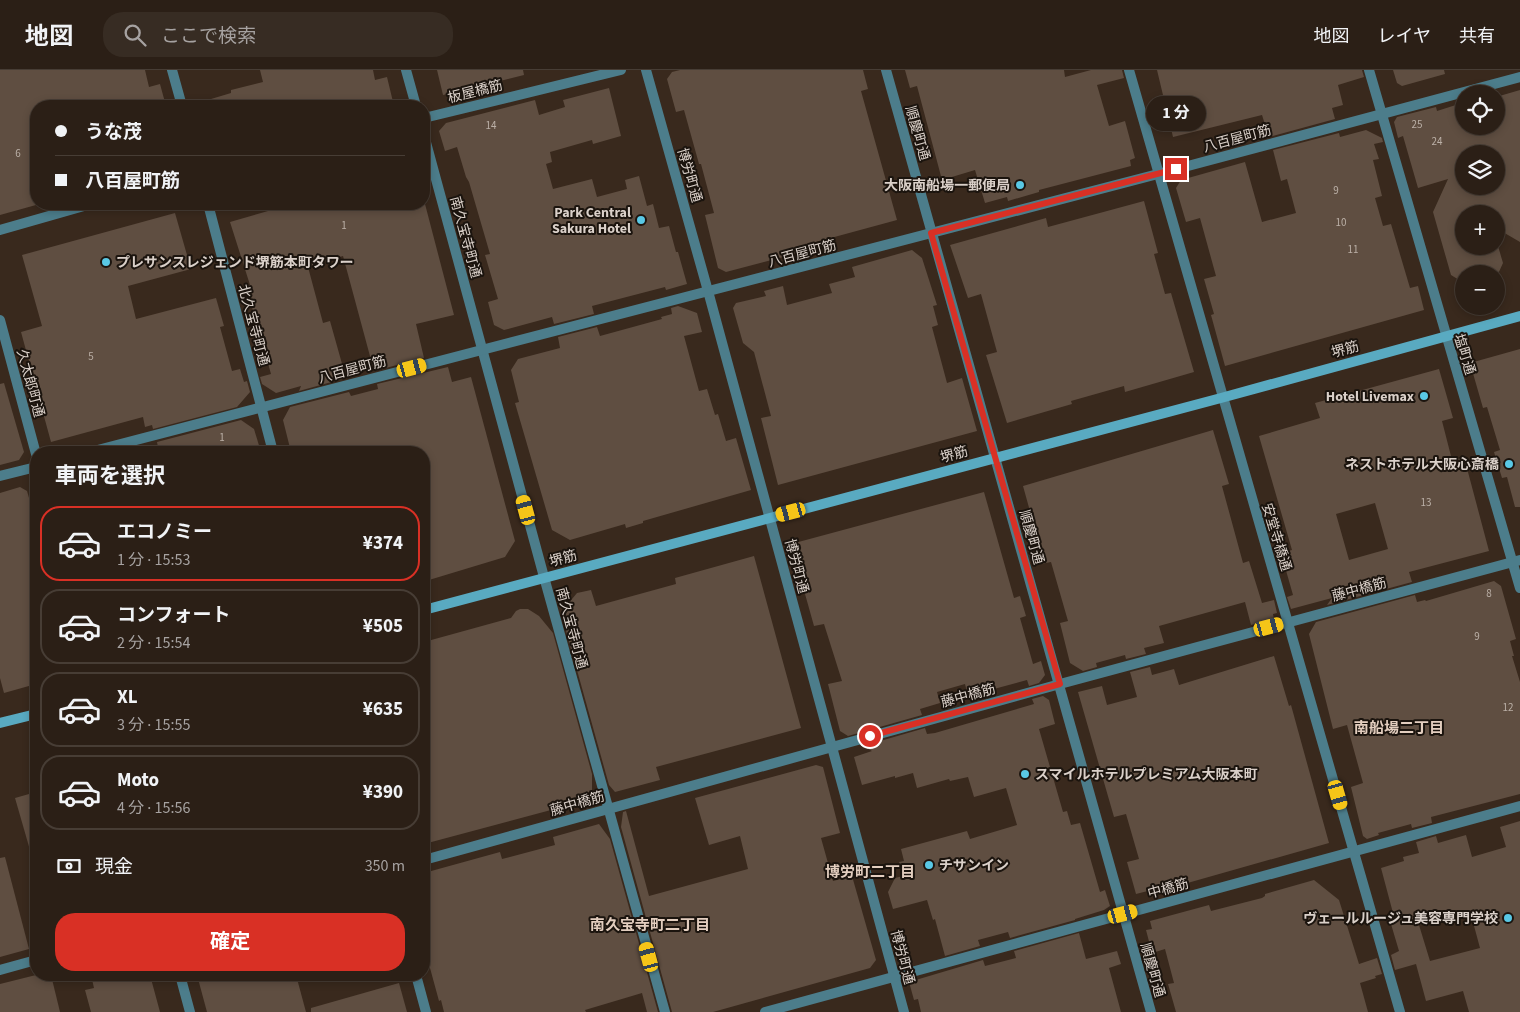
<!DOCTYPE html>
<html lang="ja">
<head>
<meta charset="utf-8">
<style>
  body { margin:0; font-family:"Source Sans 3","Noto Sans JP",sans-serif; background:#372c23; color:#f1f3f6; height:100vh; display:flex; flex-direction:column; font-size:19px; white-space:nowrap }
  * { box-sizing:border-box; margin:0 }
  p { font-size:16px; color:#a6a2a1 }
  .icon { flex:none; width:28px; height:28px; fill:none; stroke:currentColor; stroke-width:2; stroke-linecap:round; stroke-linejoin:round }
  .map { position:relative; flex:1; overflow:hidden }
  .side { position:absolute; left:30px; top:376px; width:400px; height:535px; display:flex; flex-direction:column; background:#2b1f16; border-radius:20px; box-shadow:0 2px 8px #0003,0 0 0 1px #473d35 }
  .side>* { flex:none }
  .banner { position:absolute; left:30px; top:30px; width:400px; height:110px; border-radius:20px; box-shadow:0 2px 8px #0003,0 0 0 1px #473d35; display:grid; align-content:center; height:110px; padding:0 25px; background:#2b1f16 }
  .controls { position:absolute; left:1455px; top:15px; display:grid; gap:10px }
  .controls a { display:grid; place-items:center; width:50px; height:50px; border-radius:50%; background:#2b1f16; box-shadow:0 2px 8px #0003,0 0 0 1px #473d35; font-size:25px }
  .end { position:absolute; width:22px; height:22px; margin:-11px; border:6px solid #d93025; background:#fff; box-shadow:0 0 0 2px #fff }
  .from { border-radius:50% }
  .bubble { position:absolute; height:35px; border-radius:18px; background:#2b1f16; box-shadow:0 2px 8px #0003,0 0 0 1px #473d35; font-size:16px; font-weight:700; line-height:35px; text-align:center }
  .car { position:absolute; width:15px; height:30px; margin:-15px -8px; border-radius:6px; box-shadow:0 0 4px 1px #0007; background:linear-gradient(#f5c518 24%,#345 0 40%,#f5c518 0 76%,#345 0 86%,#f5c518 0) }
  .banner b { display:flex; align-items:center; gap:18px; height:48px; font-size:19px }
  .banner b+b { border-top:1px solid #473d35 }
  .banner i { width:12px; height:12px; background:#f1f3f6 }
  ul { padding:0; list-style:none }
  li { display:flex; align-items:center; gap:15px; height:75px; margin:0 10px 8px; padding:0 15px; border:2px solid #473d35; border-radius:20px }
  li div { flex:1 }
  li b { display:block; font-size:19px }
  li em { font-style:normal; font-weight:700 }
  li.active { border-color:#d93025 }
  li>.icon { width:45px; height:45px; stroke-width:1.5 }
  h2 { padding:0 25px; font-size:22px; line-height:60px }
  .pay { display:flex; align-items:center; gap:12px; height:55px; padding:0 25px; font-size:19px }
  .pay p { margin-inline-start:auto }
  .primary-button { display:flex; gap:10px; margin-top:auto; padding:10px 25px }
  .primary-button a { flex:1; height:58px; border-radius:20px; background:#d93025; color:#fff; font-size:20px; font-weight:700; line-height:58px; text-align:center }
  header { display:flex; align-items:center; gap:30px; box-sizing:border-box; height:70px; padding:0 25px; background:#2b1f16; border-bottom:1px solid #473d35 }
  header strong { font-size:24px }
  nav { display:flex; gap:28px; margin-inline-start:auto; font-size:18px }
  .search { width:350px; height:45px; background:#372c23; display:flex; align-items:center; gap:12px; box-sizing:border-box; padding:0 18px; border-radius:20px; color:#a6a2a1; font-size:19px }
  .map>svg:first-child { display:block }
  .building { fill:#5f4e41; fill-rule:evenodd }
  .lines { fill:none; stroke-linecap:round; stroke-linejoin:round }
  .street { stroke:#4c7d8b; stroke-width:10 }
  .secondary { stroke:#59aac1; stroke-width:10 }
  .route { stroke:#d93025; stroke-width:6 }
  .poi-dot { fill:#59c8e5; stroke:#1b140e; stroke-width:2 }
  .labels { text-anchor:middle; stroke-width:4; stroke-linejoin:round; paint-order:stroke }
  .number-label { font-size:11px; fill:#bbb0a7 }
  .street-label { font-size:14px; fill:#dad0c9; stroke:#1b140e }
  .poi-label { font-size:14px; font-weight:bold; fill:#dad0c9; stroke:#1b140e; text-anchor:end }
  .neighbourhood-label { font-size:15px; font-weight:bold; fill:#e3cebf; stroke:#1b140e }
</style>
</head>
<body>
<header>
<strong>地図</strong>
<div class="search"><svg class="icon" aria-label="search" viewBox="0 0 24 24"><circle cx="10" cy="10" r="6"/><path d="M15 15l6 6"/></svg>ここで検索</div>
<nav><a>地図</a><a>レイヤ</a><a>共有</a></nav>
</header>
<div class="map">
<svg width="1520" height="942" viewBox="0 0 1520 942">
  <rect width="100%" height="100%" fill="#39291d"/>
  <!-- building -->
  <g class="building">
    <polygon points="0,0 145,0 149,17 160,14 166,36 36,36 36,42 30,44 36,64 36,135 0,145"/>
    <polygon points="260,0 373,0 375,10 387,7 394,36 201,36 201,32 231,23 231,20 263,12"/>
    <polygon points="437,0 523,0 524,5 443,25"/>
    <polygon points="680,0 863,0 868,19 861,21 897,150 816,172 818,178 726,202 718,198 705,145 714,143 701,94 699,94 684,40 676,42 667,9 672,2"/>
    <polygon points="905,0 1064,0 1065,7 1091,0 1122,0 1124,8 1097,15 1109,56 1125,51 1135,88 1130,90 1131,96 1039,120 1039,122 1008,131 1007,127 985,133 975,100 942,110 917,16 910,18"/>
    <polygon points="1157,0 1362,0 1364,7 1338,15 1343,35 1332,38 1335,49 1269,67 1262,45 1173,67"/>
    <polygon points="1393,0 1444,0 1445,4 1402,16 1397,13"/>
    <polygon points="609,18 621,66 593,74 592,70 550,82 552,92 546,94 553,119 592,109 597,127 627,119 625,110 639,106 647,136 653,134 659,158 669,156 676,182 678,182 687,214 666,220 665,217 592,236 594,244 554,254 552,247 504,260 494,255 488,232 498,229 485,185 490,184 469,112 466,107 457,77 445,81 439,61 446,53 535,30 539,45 565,37 563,30"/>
    <path d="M 1520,20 L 1520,172 L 1496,158 L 1496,144 L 1464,144 L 1464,176 L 1498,176 L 1503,193 L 1498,204 L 1464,204 L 1464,213 L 1451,205 L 1433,142 L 1448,109 L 1418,118 L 1403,66 L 1398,68 L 1394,52 L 1397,47 L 1436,37 L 1437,41 L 1459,34 L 1464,56 L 1496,56 L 1496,27 ZM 1464,84 L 1496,84 L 1496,116 L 1464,116 Z"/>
    <polygon points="1366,60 1382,68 1383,72 1374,74 1379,89 1373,90 1382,126 1375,128 1383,156 1391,154 1410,218 1418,216 1424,240 1225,296 1211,245 1214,244 1204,209 1216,206 1200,148 1186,152 1176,118 1181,110 1245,92 1262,152 1296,143 1287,109 1281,111 1273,80 1339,63 1340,67"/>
    <polygon points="1144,131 1158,183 1154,184 1165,224 1171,223 1194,302 1125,322 1124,316 1071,331 1072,334 1007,353 986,285 997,282 981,224 968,228 950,175 1046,148 1048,157"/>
    <polygon points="281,134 425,134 454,245 416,254 424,288 374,301 343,186 308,197 323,253 330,251 346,308 299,321 301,316 276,323 262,314 260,307 271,304 246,216 250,215 230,152 282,137"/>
    <polygon points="175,143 191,199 128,216 136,249 216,228 224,256 220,257 232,301 240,299 244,312 247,311 250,322 237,337 153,359 152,355 145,357 143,347 51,372 21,262 42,256 22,185"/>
    <polygon points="912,180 922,188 937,235 933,236 938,255 932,257 947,313 962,308 977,361 778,415 761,348 771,346 754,282 743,273 733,238 736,233 766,226 764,221 783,216 787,235 832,223 829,214 855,207 852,197"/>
    <polygon points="678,236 697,243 702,262 684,266 699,321 707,319 715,345 718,344 726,371 736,368 751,420 643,451 643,453 626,458 625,454 570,470 552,460 515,333 519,332 511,300 518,289 560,278 558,267 597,257 600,266 662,249 661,247 672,244 671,238"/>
    <polygon points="1520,279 1520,437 1515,437 1507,407 1502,408 1494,382 1500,380 1487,337 1483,338 1470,293"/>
    <polygon points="448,297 452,312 471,307 515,471 505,487 429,510 424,489 424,382 291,382 283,350 290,337 349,322 351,326 378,319 377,314"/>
    <path d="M 1439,299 L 1453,348 L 1442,351 L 1452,390 L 1464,387 L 1489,481 L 1409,502 L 1412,512 L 1327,535 L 1332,528 L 1291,539 L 1287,527 L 1293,525 L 1281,483 L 1292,480 L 1259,366 L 1320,348 L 1315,333 ZM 1375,433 L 1388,479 L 1349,490 L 1336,444 Z"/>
    <polygon points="4,313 24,382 19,390 0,395 0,314"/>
    <polygon points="241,350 254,359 261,382 159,382 157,372"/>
    <polygon points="1213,360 1229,414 1222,416 1243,493 1249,491 1262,533 1274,530 1277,543 1273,544 1274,549 1251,555 1245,532 1159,556 1164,573 1144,578 1146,584 1126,589 1125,585 1096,593 1097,597 1083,601 1070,593 1060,553 1068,551 1051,492 1041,494 1035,471 1038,470 1023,416"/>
    <polygon points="20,417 27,421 36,452 36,614 4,623 0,608 0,423"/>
    <polygon points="984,422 1014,528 1020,526 1026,546 1020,548 1033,594 1041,591 1045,605 1039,613 1029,616 1027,610 968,626 965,614 937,622 940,633 920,639 922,645 848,666 840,661 828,614 842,611 824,554 814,556 791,474"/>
    <polygon points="754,486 801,658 656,697 660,710 615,722 609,715 565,557 567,535 577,523 591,520 596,536 676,514 675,508"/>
    <polygon points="1494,511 1501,516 1516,569 1510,571 1514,586 1512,586 1520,612 1520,724 1431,747 1432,753 1412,758 1411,754 1378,763 1379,765 1367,769 1363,766 1351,717 1363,713 1347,655 1333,659 1309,564 1316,552 1415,525 1417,532 1425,530 1426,531"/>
    <polygon points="520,539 528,539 539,546 553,563 592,704 592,729 424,774 424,572 511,548 516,541"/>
    <polygon points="1274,586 1289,636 1291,635 1329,773 1184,814 1183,812 1136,824 1127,792 1139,789 1126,744 1114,747 1078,622 1102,616 1107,635 1137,627 1130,602 1150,597 1152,605 1174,599 1179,615"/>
    <polygon points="1043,626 1049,630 1055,654 1039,659 1063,742 1067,741 1071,755 1080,753 1100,822 1105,820 1110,836 1104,840 1075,849 1075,850 1010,868 1008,862 978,870 980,876 945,886 935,849 933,850 927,830 893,839 888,822 895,808 903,806 899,792 904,791 901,779 967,761 970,769 1017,755 1006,718 974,727 968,707 950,711 949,709 917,718 913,703 895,708 895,706 862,715 854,687 872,681 863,676 925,658 927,664 935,663 1034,634 1032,629"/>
    <polygon points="816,695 823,697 840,763 821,768 833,811 852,806 876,890 870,898 713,942 672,942 621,757 623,742 626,741 649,826 748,799 740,766 709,775 695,728"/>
    <polygon points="36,722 36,786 32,787 15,728"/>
    <path d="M 1520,751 L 1520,942 L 1469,942 L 1463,921 L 1426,931 L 1416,894 L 1395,900 L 1391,885 L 1399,881 L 1388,844 L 1393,843 L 1381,798 L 1404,791 L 1403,787 L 1419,783 L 1416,772 L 1436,766 L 1438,773 L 1466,765 L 1472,787 L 1506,777 L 1500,757 ZM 1470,841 L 1480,878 L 1430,891 L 1419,855 Z"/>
    <polygon points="599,754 610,769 658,942 647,942 642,923 585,940 586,942 444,942 441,930 439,931 424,876 424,803 500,782 502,789 555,775 553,767"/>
    <polygon points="5,787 29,879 0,887 0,788"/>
    <polygon points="1314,810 1339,830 1359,894 1377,888 1382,904 1375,906 1376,908 1360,913 1368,942 1176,942 1168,914 1174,913 1165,879 1152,883 1146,860 1152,859 1150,851 1209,835 1211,841 1262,828 1265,826 1265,824"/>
    <polygon points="1079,863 1086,889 1117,881 1121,894 1109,898 1121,942 921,942 918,929 914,930 909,912 983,890 985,896 1016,888 1014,881"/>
    <polygon points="36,905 51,905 60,942 0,942 0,914"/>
    <polygon points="91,905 150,905 160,942 91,942 85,920 94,918"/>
    <polygon points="197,905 296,905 306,942 207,942"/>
    <polygon points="399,913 407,942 311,942 311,938"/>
  </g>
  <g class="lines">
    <!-- street -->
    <g class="street">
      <polyline points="172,0 182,36"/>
      <polyline points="406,0 416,36"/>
      <polyline points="646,0 708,221 904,942"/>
      <polyline points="886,0 1151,942"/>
      <path d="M 1129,0 C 1217,315 1310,628 1400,942"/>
      <polyline points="1369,0 1520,518"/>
      <polyline points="424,48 621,0"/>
      <polyline points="424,65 544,507 665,942"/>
      <polyline points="208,134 273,382"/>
      <polyline points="0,160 91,134"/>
      <polyline points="0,250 36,384"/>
      <polyline points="90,382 1158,104 1520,7"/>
      <polyline points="0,406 36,397"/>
      <polyline points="424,790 1060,614 1520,490"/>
      <polyline points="0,900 36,890"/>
      <polyline points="180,905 190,942"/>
      <polyline points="416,905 426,942"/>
      <polyline points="765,942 1520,736"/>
    </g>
    <!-- secondary -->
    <g class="secondary">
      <polyline points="424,540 1221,328 1520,246"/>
      <polyline points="0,653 36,644"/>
    </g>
  </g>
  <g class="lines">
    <!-- route -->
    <polyline class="route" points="870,666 1060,614 931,163 1176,99"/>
  </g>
  <!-- markers -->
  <g class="poi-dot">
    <circle cx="1020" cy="115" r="5"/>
    <circle cx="641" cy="150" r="5"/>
    <circle cx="106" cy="192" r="5"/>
    <circle cx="1424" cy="326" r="5"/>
    <circle cx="1509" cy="394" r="5"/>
    <circle cx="1025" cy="704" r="5"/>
    <circle cx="929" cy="795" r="5"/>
    <circle cx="1508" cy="848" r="5"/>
  </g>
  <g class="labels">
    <!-- number labels -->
    <g class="number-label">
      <text x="1417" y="58">25</text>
      <text x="491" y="59">14</text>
      <text x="1437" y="75">24</text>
      <text x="18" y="87">6</text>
      <text x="1336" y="124">9</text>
      <text x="1341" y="156">10</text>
      <text x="344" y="159">1</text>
      <text x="1353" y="183">11</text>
      <text x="91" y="290">5</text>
      <text x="222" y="371">1</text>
      <text x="1426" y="436">13</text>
      <text x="1489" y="527">8</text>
      <text x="1477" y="570">9</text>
      <text x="1508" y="641">12</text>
    </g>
    <!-- street labels -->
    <g class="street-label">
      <text transform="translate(475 21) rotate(-14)" y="5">板屋橋筋</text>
      <text transform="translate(918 63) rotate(74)" y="5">順慶町通</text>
      <text transform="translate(1237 68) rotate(-15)" y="5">八百屋町筋</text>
      <text transform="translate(690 105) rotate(74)" y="5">博労町通</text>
      <text transform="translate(466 167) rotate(75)" y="5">南久宝寺町通</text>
      <text transform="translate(802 183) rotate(-15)" y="5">八百屋町筋</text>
      <text transform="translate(254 255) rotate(75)" y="5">北久宝寺町通</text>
      <text transform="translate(1345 279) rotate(-15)" y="5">堺筋</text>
      <text transform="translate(1465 284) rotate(73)" y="5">塩町通</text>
      <text transform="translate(352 299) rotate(-15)" y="5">八百屋町筋</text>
      <text transform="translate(31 313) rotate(75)" y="5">久太郎町通</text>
      <text transform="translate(954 384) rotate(-15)" y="5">堺筋</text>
      <text transform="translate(1032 467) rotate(74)" y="5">順慶町通</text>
      <text transform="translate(1277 467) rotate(73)" y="5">安堂寺橋通</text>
      <text transform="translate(563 488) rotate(-15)" y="5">堺筋</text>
      <text transform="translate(797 496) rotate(75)" y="5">博労町通</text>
      <text transform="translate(1359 519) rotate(-15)" y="5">藤中橋筋</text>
      <text transform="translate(572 558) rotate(75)" y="5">南久宝寺町通</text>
      <text transform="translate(968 625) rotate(-15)" y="5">藤中橋筋</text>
      <text transform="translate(577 733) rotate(-16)" y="5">藤中橋筋</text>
      <text transform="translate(1168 818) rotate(-15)" y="5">中橋筋</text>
      <text transform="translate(903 887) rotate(75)" y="5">博労町通</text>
      <text transform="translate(1153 900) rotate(74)" y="5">順慶町通</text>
    </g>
    <!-- poi labels -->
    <g class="poi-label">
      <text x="1010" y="120">大阪南船場一郵便局</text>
      <text x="631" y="147">Park Central<tspan x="631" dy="16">Sakura Hotel</tspan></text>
      <text x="116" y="197" text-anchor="start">プレサンスレジェンド堺筋本町タワー</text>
      <text x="1414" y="331">Hotel Livemax</text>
      <text x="1499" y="399">ネストホテル大阪心斎橋</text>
      <text x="1035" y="709" text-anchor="start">スマイルホテルプレミアム大阪本町</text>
      <text x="939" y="800" text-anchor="start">チサンイン</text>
      <text x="1498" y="853">ヴェールルージュ美容専門学校</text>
    </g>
    <!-- neighbourhood labels -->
    <g class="neighbourhood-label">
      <text x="1399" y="663">南船場二丁目</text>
      <text x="870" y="807">博労町二丁目</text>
      <text x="650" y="860">南久宝寺町二丁目</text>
    </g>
  </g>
</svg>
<div class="controls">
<a><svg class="icon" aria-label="locate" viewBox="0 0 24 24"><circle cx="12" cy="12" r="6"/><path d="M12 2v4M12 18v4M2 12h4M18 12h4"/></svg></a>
<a><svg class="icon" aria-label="layers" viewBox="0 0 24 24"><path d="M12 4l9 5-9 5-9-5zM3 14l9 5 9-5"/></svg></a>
<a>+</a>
<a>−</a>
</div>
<i class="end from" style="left:870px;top:666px"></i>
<i class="end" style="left:1176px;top:99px"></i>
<div class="bubble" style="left:1146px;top:26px;width:60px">1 分</div>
<i class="car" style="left:412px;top:298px;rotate:75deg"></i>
<i class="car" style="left:526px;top:440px;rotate:345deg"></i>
<i class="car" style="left:791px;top:442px;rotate:255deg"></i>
<i class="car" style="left:1269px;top:557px;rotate:75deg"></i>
<i class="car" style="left:1338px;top:725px;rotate:164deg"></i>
<i class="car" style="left:1123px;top:844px;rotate:75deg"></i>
<i class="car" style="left:649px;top:887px;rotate:345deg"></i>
<div class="banner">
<b><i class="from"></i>うな茂</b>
<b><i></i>八百屋町筋</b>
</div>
<section class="side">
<h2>車両を選択</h2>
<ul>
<li class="active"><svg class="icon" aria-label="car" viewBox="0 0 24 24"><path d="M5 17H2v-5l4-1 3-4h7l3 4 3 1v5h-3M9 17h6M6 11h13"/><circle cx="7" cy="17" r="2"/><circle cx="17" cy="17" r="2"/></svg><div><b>エコノミー</b><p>1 分 · 15:53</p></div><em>¥374</em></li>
<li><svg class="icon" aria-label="car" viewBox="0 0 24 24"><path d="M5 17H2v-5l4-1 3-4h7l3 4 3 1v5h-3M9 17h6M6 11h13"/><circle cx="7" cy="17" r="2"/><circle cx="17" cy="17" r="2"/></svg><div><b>コンフォート</b><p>2 分 · 15:54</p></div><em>¥505</em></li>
<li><svg class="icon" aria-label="car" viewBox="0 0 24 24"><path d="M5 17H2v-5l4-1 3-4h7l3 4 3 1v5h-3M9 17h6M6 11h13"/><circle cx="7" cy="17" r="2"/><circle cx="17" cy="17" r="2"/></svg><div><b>XL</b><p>3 分 · 15:55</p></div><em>¥635</em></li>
<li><svg class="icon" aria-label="car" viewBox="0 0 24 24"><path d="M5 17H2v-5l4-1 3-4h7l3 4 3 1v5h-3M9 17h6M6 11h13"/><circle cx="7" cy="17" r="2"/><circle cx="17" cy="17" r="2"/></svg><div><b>Moto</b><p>4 分 · 15:56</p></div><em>¥390</em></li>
</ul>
<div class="pay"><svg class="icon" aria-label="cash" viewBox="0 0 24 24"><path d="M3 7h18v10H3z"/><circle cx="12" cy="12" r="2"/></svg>現金<p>350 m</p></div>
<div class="primary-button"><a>確定</a></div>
</section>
</div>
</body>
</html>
